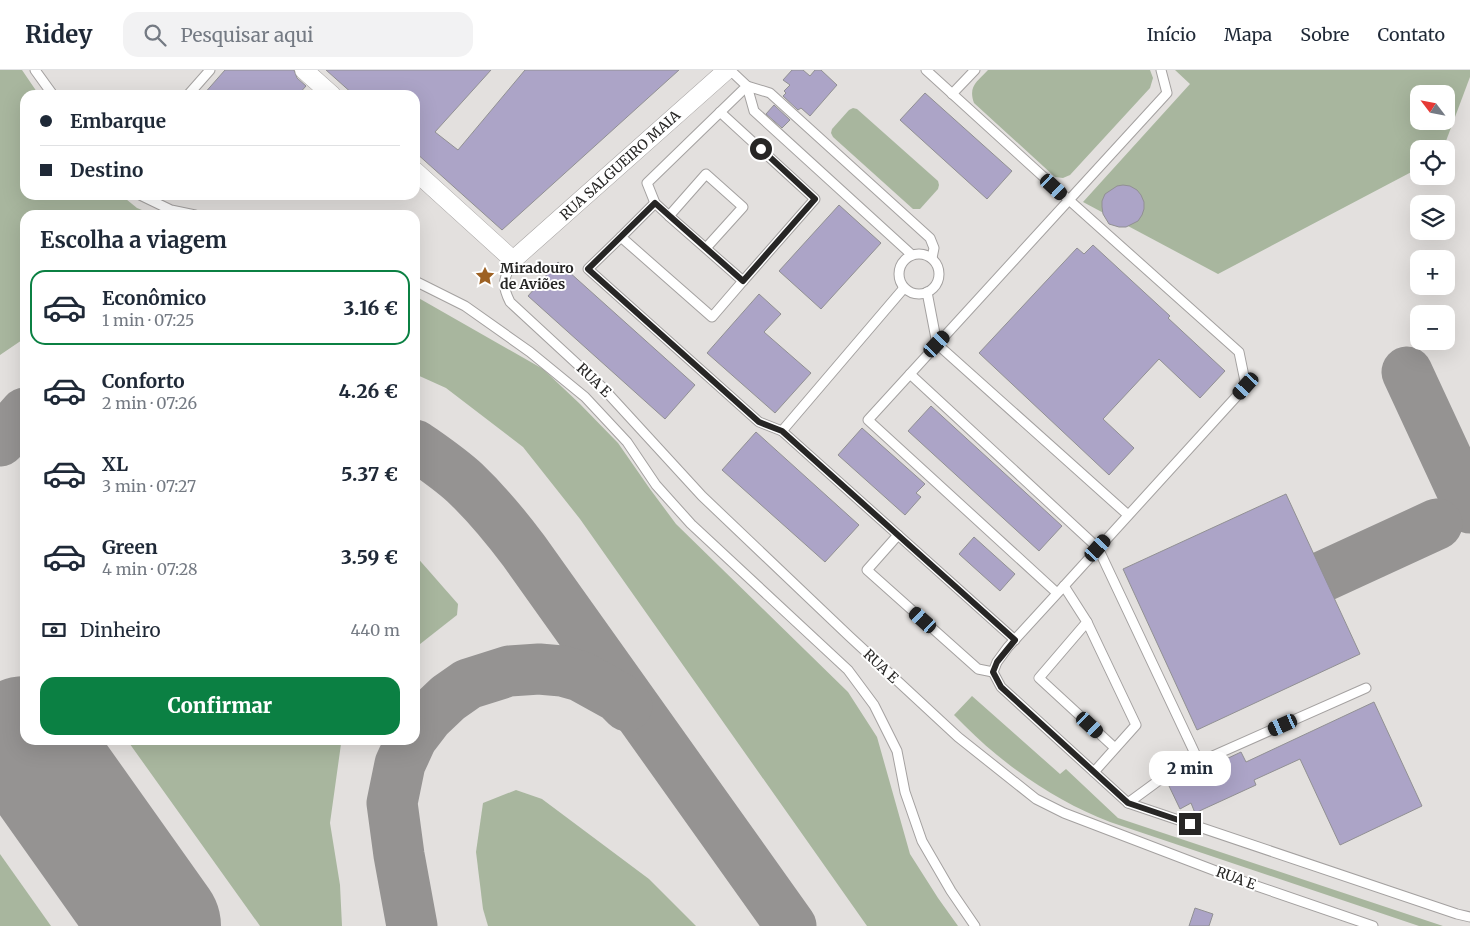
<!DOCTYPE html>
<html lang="pt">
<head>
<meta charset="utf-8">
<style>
  body { margin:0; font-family:Merriweather,serif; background:#f2f2f3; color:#1f2937; height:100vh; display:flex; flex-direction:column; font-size:19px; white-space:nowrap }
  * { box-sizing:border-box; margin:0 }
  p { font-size:16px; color:#747a83 }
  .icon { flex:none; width:28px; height:28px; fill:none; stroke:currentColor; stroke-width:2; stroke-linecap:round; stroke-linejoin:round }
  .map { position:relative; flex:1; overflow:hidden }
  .panel { position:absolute; left:20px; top:140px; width:400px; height:535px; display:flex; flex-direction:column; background:#fff; border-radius:15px; box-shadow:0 5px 20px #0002 }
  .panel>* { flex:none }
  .top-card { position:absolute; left:20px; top:20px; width:400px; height:110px; border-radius:15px; box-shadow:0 5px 20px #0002; display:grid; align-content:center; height:110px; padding:0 20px; background:#fff }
  .needle { width:32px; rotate:302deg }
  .tools { position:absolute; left:1410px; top:15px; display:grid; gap:10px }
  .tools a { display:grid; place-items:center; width:45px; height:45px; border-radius:10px; background:#fff; box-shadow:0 5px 20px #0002; font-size:25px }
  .end { position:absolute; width:22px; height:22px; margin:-11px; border:6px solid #272625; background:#fff; box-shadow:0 0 0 2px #fff }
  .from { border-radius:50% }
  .bubble { position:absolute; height:35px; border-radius:15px; background:#fff; box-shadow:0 5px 20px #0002; font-size:16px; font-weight:800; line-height:35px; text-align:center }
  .car { position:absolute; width:15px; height:30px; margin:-15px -8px; border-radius:6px; box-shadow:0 0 4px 1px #0007; background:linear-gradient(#222 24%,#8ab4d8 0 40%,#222 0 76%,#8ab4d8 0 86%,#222 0) }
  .top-card b { display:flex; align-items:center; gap:18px; height:48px; font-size:19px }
  .top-card b+b { border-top:1px solid #e0e1e3 }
  .top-card i { width:12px; height:12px; background:#1f2937 }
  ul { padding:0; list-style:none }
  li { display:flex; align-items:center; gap:15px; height:75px; margin:0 10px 8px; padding:0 10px; border:2px solid transparent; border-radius:15px }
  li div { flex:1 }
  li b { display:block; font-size:19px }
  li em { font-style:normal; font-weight:800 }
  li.current { border-color:#0b8043 }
  li>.icon { width:45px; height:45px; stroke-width:1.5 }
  h2 { padding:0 20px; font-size:22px; line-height:60px }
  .pay { display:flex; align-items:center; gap:12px; height:55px; padding:0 20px; font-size:19px }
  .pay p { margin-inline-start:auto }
  .action { display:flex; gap:10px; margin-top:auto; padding:10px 20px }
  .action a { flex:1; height:58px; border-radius:15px; background:#0b8043; color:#fff; font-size:20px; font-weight:800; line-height:58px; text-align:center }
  header { display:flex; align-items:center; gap:30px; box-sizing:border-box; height:70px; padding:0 25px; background:#fff; border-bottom:1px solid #e0e1e3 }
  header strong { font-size:24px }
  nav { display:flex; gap:28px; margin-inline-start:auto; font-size:18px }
  .search { width:350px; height:45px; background:#f2f2f3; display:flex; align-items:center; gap:12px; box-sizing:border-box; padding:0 18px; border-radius:15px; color:#747a83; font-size:19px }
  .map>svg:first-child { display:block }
  .green { fill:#a8b69e; fill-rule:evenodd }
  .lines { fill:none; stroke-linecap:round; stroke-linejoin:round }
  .taxiway { stroke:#959392; stroke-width:51 }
  .runway { stroke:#959392; stroke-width:128 }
  .building { fill:#aca4c7; stroke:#919093 }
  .lane-casing { stroke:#a4a1a0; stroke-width:11 }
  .street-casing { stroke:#a4a1a0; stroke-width:19 }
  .lane { stroke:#fff; stroke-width:9 }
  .street { stroke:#fff; stroke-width:18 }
  .route { stroke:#272625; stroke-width:6 }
  .labels { text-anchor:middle; stroke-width:4; stroke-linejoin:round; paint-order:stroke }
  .street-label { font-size:14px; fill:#272625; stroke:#fff }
  .poi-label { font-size:14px; font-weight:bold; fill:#272625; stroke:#fff; text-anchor:start }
</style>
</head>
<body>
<header>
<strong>Ridey</strong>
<div class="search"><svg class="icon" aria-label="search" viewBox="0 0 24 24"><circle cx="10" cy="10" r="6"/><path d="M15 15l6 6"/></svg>Pesquisar aqui</div>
<nav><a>Início</a><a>Mapa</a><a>Sobre</a><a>Contato</a></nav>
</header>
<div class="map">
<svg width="1470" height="856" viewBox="0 0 1470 856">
  <rect width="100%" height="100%" fill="#e3e0de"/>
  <!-- green -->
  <g class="green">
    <polygon points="0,0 22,0 39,25 25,25 25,125 121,125 137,138 154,145 25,145 25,268 0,285"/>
    <path d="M 988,0 L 1150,0 L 1153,8 L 1150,18 L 1070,105 L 1063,108 L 1055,107 L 974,33 C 968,16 977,12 988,0 Z"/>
    <path d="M 1175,0 L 1470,0 L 1470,7 L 1443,79 L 1419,79 L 1419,98 L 1218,204 L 1083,132 L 1190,14 ZM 1419,24 L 1446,24 L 1446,51 L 1419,51 Z"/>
    <polygon points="853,38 857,39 938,111 939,115 938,119 920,139 913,139 833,67 831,63 832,59 849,40"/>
    <polygon points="415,226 543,299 580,334 618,373 650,419 676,454 848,622 877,667 910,784 938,828 958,856 867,856 580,449 523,377 446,318 415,304"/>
    <polygon points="415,485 458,534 457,545 415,578"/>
    <path d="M 972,626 L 1060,704 L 1066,699 L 1118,748 L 1443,856 L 1419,856 L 1110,752 C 1070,737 1031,713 997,685 C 982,673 968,659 954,645 Z"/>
    <polygon points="127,670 344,670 341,674 330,753 340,815 342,856 260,856"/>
    <polygon points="516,720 542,729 649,809 696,856 488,856 483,839 476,782 483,733"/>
    <polygon points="0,784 51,856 0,856"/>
  </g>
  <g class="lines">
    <!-- taxiway -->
    <g class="taxiway">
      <polyline points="1407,302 1470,438"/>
      <polyline points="0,371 25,343"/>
      <path d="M 415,375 C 432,387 450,399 465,413 C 487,434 506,457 524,481 L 791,856"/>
      <polyline points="1324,506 1437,454"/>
      <polyline points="415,664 428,647 448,628 468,614 509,601 539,599 562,601 580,606 618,627 627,636"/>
      <polyline points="411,670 400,694 392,733 399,785 412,856"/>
    </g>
    <!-- runway -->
    <polyline class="runway" points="25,670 157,856"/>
  </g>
  <!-- building -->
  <g class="building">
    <polygon points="225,0 294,0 297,8 306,16 298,25 203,25"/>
    <polygon points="326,0 491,0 435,62 458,80 525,0 679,0 502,160 415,82 415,25 354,25"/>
    <polygon points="792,0 803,0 810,6 815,0 821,0 837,15 810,46 801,38 798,40 783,26 786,23 784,21 790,15 783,10"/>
    <polygon points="925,23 1012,101 987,129 900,50"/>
    <polygon points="774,35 790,50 782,58 766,44"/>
    <polygon points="1123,115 1130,116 1137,120 1141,125 1144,132 1144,139 1142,145 1138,151 1126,157 1119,157 1109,154 1103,144 1102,137 1102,131 1105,124 1117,116"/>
    <polygon points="839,135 881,173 821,239 779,201"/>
    <polygon points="1093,175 1170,246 1168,248 1225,301 1200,328 1159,289 1103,349 1134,378 1109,405 979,283 1077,178 1084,184"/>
    <polygon points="558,192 695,315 665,349 528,226"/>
    <polygon points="759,224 781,244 764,262 811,303 775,343 707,283"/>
    <polygon points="931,336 1062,456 1039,481 908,361"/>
    <polygon points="862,358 925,414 916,423 921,427 905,445 838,385"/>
    <polygon points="756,362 859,455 825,492 722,400"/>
    <polygon points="1286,424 1360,584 1197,660 1123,499"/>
    <polygon points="974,467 1015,504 1000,521 959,484"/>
    <polygon points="1374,632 1422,736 1340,775 1300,689 1254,710 1256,715 1195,743 1191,733 1180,739 1169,716 1241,682 1246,692"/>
    <polygon points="1195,838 1213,844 1209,856 1189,856"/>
  </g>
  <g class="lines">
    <defs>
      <g id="lane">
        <polyline points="35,0 53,25"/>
        <polyline points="926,0 1069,130 868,350 1057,523"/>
        <polyline points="952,24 975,0"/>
        <polyline points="188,25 210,0"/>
        <polyline points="140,125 171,140 195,145"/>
        <polyline points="655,133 621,167 712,247 743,211"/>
        <polyline points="669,146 743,211 815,129 720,42"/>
        <polyline points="621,167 588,199 759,352 782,361"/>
        <polyline points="706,178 743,137 706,104 669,146 655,133 647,113 747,16 730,0"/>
        <circle cx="919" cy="204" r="20"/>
        <polyline points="912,185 754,41 747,16 770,23 930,168 934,178 932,188"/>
        <path d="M 513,190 C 505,208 500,212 510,232 L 602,317 L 702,426 L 849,566 L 958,667 L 1036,729 L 1064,743 L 1242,811 L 1373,856"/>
        <polyline points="415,211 465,236 530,282 585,327 627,372 656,415 691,454 848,600 874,635 897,681 905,722 922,771 951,821 975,856"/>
        <polyline points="927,222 937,274 1128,445"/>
        <polyline points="910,304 1098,478 1199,692 1158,711 1128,733 1457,844 1470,847"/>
        <polyline points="898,465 782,361 904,218"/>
        <polyline points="1064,516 1246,316 1239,282 1069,130 1167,23 1161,0"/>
        <polyline points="1087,552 1136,655 1094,702"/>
        <polyline points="993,602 978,599 867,500 898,465 1015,570"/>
        <polyline points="1115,678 1039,608 1087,552 1064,516 1008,577 997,592 993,602 1001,617 1128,733"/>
        <polyline points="1199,692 1366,618"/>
      </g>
      <g id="street">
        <polyline points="304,0 332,25"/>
        <polyline points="415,101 513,190 727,0"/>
      </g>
    </defs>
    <!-- lane casing -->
    <use href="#lane" class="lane-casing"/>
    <!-- street casing -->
    <use href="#street" class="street-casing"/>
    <!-- lane -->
    <use href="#lane" class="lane"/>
    <!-- street -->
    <use href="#street" class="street"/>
  </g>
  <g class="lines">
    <!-- route -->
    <polyline class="route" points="761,79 815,129 743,211 655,133 588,199 759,352 782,361 1015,570 997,592 993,602 1001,617 1128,733 1190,754"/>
  </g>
  <!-- icons -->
  <defs>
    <symbol id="sight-bare" viewBox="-9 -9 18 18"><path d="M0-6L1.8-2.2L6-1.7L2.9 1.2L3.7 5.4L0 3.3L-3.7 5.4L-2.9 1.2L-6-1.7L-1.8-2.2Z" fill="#9d6123" stroke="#fff" stroke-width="2.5" paint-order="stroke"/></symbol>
  </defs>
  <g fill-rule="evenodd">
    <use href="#sight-bare" x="471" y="192" width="28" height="28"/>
  </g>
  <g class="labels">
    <!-- street labels -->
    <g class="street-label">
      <text transform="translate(620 95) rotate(-42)" y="5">RUA SALGUEIRO MAIA</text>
      <text transform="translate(594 310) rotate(44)" y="5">RUA E</text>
      <text transform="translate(881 596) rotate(43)" y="5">RUA E</text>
      <text transform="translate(1236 808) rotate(20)" y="5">RUA E</text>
    </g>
    <!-- poi labels -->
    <g class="poi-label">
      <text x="500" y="203">Miradouro<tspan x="500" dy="16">de Aviões</tspan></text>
    </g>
  </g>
</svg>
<div class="tools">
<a><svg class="needle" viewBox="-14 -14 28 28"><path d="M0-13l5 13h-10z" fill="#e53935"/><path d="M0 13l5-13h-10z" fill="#747a83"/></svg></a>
<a><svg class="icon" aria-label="locate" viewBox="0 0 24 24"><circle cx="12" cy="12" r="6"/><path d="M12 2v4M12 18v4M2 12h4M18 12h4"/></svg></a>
<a><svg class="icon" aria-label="layers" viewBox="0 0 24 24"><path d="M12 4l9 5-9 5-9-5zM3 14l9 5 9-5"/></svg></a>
<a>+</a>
<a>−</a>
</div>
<i class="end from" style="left:761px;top:79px"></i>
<i class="end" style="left:1190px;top:754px"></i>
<div class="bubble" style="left:1149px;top:681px;width:82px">2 min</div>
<i class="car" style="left:1054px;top:117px;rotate:133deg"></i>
<i class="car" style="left:937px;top:274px;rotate:43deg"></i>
<i class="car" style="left:1246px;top:316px;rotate:222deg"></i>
<i class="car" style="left:1098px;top:478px;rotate:42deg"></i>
<i class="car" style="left:923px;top:550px;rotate:312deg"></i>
<i class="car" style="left:1090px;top:655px;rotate:133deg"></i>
<i class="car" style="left:1283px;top:655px;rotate:246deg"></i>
<div class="top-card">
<b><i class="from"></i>Embarque</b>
<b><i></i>Destino</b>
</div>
<section class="panel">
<h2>Escolha a viagem</h2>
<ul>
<li class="current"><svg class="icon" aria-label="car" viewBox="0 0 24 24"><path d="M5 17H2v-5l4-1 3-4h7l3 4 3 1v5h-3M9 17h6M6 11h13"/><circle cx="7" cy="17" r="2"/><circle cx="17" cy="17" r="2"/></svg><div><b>Econômico</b><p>1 min · 07:25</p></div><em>3.16 €</em></li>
<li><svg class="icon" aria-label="car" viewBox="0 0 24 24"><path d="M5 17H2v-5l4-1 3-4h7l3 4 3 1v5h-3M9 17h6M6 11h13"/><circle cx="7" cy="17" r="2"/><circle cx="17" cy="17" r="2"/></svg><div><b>Conforto</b><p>2 min · 07:26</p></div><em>4.26 €</em></li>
<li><svg class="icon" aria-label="car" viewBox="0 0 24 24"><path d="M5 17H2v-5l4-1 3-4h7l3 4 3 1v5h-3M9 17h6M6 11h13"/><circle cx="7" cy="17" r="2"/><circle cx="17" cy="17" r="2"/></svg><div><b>XL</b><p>3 min · 07:27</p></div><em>5.37 €</em></li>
<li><svg class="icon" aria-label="car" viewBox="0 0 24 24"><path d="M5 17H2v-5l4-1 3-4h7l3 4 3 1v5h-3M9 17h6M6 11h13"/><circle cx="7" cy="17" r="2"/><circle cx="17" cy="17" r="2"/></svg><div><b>Green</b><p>4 min · 07:28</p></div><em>3.59 €</em></li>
</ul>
<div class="pay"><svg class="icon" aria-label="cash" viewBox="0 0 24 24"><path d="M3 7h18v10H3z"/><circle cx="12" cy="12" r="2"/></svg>Dinheiro<p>440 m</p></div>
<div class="action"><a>Confirmar</a></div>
</section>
</div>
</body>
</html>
